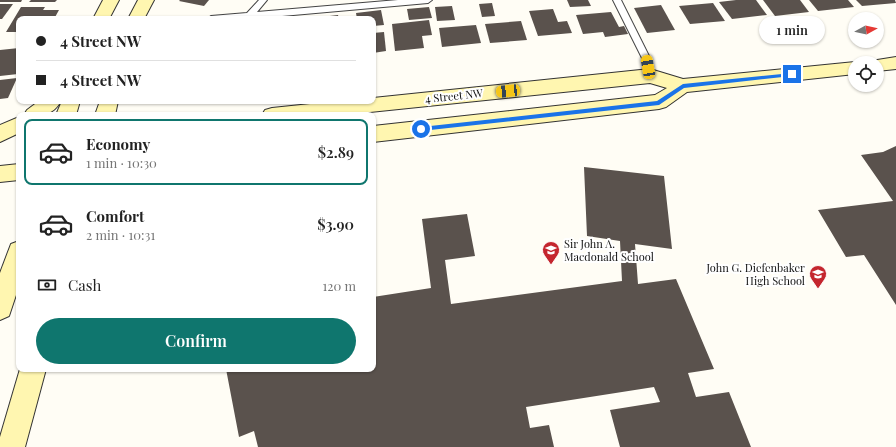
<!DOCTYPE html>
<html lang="en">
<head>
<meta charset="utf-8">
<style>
  body { margin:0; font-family:"Playfair Display",serif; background:#f2f2f2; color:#222; height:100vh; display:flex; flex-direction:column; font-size:15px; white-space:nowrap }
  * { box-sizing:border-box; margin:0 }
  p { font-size:13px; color:#767676 }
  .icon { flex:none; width:22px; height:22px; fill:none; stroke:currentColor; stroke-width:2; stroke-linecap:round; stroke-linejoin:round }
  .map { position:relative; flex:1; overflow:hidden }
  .panel { position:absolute; left:16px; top:112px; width:360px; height:260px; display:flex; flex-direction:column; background:#fff; border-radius:8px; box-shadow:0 1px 3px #0004 }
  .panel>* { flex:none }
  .top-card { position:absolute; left:16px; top:16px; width:360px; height:88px; border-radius:8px; box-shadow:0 1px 3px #0004; display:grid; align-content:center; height:88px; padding:0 20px; background:#fff }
  .needle { width:26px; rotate:82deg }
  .fabs { position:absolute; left:848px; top:12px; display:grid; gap:8px }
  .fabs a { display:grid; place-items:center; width:36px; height:36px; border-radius:50%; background:#fff; box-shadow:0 1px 3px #0004; font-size:20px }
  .end { position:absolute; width:18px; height:18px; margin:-9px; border:5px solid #1a73e8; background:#fff; box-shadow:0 0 0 2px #fff }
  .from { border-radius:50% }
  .bubble { position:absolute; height:28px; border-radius:14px; background:#fff; box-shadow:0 1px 3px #0004; font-size:13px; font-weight:600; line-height:28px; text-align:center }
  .car { position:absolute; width:12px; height:24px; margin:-12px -6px; border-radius:5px; box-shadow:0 0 3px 1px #0007; background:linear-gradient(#f5c518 24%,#345 0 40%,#f5c518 0 76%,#345 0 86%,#f5c518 0) }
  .top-card b { display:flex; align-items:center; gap:14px; height:38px; font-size:15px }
  .top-card b+b { border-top:1px solid #e0e0e0 }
  .top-card i { width:10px; height:10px; background:#222 }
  ul { padding:7px 0 0; list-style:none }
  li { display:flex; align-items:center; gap:12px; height:66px; margin:0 8px 6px; padding:0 12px; border:2px solid transparent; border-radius:8px }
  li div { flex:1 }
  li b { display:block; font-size:15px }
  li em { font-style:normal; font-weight:600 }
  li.active { border-color:#0f766e }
  li>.icon { width:36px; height:36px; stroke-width:1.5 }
  .pay { display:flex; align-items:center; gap:10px; height:44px; padding:0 20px; font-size:15px }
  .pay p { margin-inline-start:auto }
  .action { display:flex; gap:8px; margin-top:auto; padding:8px 20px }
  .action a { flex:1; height:46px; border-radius:24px; background:#0f766e; color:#fff; font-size:16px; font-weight:600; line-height:46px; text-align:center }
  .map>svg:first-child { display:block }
  .building { fill:#5a524d }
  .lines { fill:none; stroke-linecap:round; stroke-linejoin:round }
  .lane-casing { stroke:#444; stroke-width:2 }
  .secondary-casing { stroke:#333; stroke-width:2 }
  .lane { fill:#fff; fill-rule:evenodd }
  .secondary { fill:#fff6b0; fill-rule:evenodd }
  .route { fill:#1a73e8 }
  .labels { text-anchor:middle; stroke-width:4; stroke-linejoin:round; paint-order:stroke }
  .street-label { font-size:11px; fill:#111; stroke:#fff }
  .poi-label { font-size:11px; fill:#111; stroke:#fff; text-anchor:start }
</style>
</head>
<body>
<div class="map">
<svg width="896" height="447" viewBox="0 0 896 447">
  <rect width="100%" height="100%" fill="#fffdf5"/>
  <!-- building -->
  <g class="building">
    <polygon points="0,0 22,0 21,2 0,2"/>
    <polygon points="31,0 57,0 55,2 29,2"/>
    <polygon points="180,0 209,0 204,6 179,1"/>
    <polygon points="567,0 588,0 591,6 570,7"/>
    <polygon points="736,0 756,0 767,15 732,19 719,2"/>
    <polygon points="763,0 800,0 809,12 775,16"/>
    <polygon points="809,0 848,0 854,7 818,11"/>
    <polygon points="856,0 895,0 896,3 862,6"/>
    <polygon points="492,3 495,16 482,17 479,4"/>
    <polygon points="713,3 725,21 690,24 679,6"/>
    <polygon points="0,4 13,4 2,19 0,19"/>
    <polygon points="661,5 675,30 647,33 634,8"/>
    <polygon points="452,6 455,20 437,21 435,7"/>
    <polygon points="21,7 45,7 43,10 59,10 54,19 19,19 19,32 6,32"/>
    <polygon points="429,7 432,18 409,20 407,9"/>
    <polygon points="553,9 558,22 567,21 572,33 538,36 529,11"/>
    <polygon points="381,10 384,25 373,26 373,19 357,19 356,13"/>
    <polygon points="611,12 619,27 624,26 628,34 605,37 603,32 583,34 576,15"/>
    <polygon points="338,15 339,19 313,19 313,18"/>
    <polygon points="429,20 432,35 422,36 424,48 395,51 392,24"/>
    <polygon points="521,21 527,40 490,43 485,24"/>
    <polygon points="476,25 481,43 442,47 439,28"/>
    <polygon points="384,32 386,51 373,53 373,33"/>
    <polygon points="19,48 18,74 0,76 0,50"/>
    <polygon points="17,78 8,98 0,99 0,80"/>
    <polygon points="896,146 896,305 864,255 846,257 818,210 893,201 861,155 883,152"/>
    <polygon points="584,167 664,176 672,249 635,244 638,284 676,279 714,369 688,373 696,397 729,392 751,447 620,447 610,410 660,402 654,387 526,407 530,428 549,425 554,447 258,447 254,431 239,437 226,369 373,369 373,297 431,288 422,219 467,214 475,256 445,260 451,304 622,281 620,241 587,236"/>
  </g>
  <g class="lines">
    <defs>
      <g id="lane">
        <polygon points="259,0 267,0 257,12 398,0 432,0 428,3 249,19 207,19 211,16 247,13"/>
        <polygon points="613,0 621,0 650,58 655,76 653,78 647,78 645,76 642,58"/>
      </g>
      <g id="secondary">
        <polygon points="103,0 119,0 109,19 93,19"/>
        <polygon points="138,0 154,0 144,19 128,19"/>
        <polygon points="896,57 896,69 877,71 877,63 869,63 871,61"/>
        <polygon points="855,62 860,63 855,63 855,74 687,92 666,107 659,109 373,142 373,126 655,95 667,88 650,83 341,115 262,115 265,110 272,108 339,101 373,101 373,98 650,69 683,79"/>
        <path d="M 39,101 L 61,101 C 52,117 41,115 24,115 L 27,110 Z"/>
        <polygon points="62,101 80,101 76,115 56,115"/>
        <polygon points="100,101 118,101 115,115 95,115"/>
        <polygon points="19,117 19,133 0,142 0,125"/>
        <polygon points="19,164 19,180 0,182 0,166"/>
        <polygon points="19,241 19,286 9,316 0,320 0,273 11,244"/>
        <polygon points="20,369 46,369 25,447 0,447 0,437"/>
      </g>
    </defs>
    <!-- lane casing -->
    <use href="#lane" class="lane-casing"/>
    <!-- secondary casing -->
    <use href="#secondary" class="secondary-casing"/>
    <!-- lane -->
    <use href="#lane" class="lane"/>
    <!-- secondary -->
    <use href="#secondary" class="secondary"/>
  </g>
  <!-- route -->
  <polygon class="route" points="792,73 795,74 792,76 684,88 659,105 421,131 418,129 421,127 657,101 683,84"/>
  <!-- icons -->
  <defs>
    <symbol id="school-pin" viewBox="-11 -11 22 30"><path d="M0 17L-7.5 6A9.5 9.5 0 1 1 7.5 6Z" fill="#c4262e" stroke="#fff"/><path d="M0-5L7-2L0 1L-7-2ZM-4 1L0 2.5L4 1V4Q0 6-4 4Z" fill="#fff"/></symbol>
  </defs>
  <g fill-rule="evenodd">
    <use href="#school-pin" x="541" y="240" width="20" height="27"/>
    <use href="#school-pin" x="808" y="264" width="20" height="27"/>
  </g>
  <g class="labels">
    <!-- street labels -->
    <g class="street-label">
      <text transform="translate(454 96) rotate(-6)" y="4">4 Street NW</text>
    </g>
    <!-- poi labels -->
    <g class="poi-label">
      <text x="564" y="248">Sir John A.<tspan x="564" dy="13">Macdonald School</tspan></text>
      <text x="805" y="272" text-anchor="end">John G. Diefenbaker<tspan x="805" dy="13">High School</tspan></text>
    </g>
  </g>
</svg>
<div class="fabs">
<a><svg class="needle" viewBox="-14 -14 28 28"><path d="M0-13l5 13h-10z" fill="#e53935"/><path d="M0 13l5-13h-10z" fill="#767676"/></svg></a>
<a><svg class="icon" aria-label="locate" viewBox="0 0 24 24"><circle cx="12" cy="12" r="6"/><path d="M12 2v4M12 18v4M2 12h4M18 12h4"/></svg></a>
</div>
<i class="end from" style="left:421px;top:129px"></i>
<i class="end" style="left:792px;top:74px"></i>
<div class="bubble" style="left:759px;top:16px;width:66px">1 min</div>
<i class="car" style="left:648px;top:67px;rotate:350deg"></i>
<i class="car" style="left:508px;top:91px;rotate:264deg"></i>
<div class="top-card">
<b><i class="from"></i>4 Street NW</b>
<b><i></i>4 Street NW</b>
</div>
<section class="panel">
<ul>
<li class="active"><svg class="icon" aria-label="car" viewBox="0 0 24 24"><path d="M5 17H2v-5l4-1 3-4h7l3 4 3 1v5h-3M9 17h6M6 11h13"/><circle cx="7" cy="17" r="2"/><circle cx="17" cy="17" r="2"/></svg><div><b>Economy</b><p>1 min · 10:30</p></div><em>$2.89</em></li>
<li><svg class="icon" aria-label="car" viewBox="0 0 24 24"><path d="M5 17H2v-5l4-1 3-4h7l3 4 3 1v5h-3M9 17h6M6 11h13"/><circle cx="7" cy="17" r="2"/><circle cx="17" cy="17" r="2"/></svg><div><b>Comfort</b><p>2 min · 10:31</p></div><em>$3.90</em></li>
</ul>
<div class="pay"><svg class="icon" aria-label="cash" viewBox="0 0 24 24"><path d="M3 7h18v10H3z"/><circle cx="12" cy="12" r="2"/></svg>Cash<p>120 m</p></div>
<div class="action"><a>Confirm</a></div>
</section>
</div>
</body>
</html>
